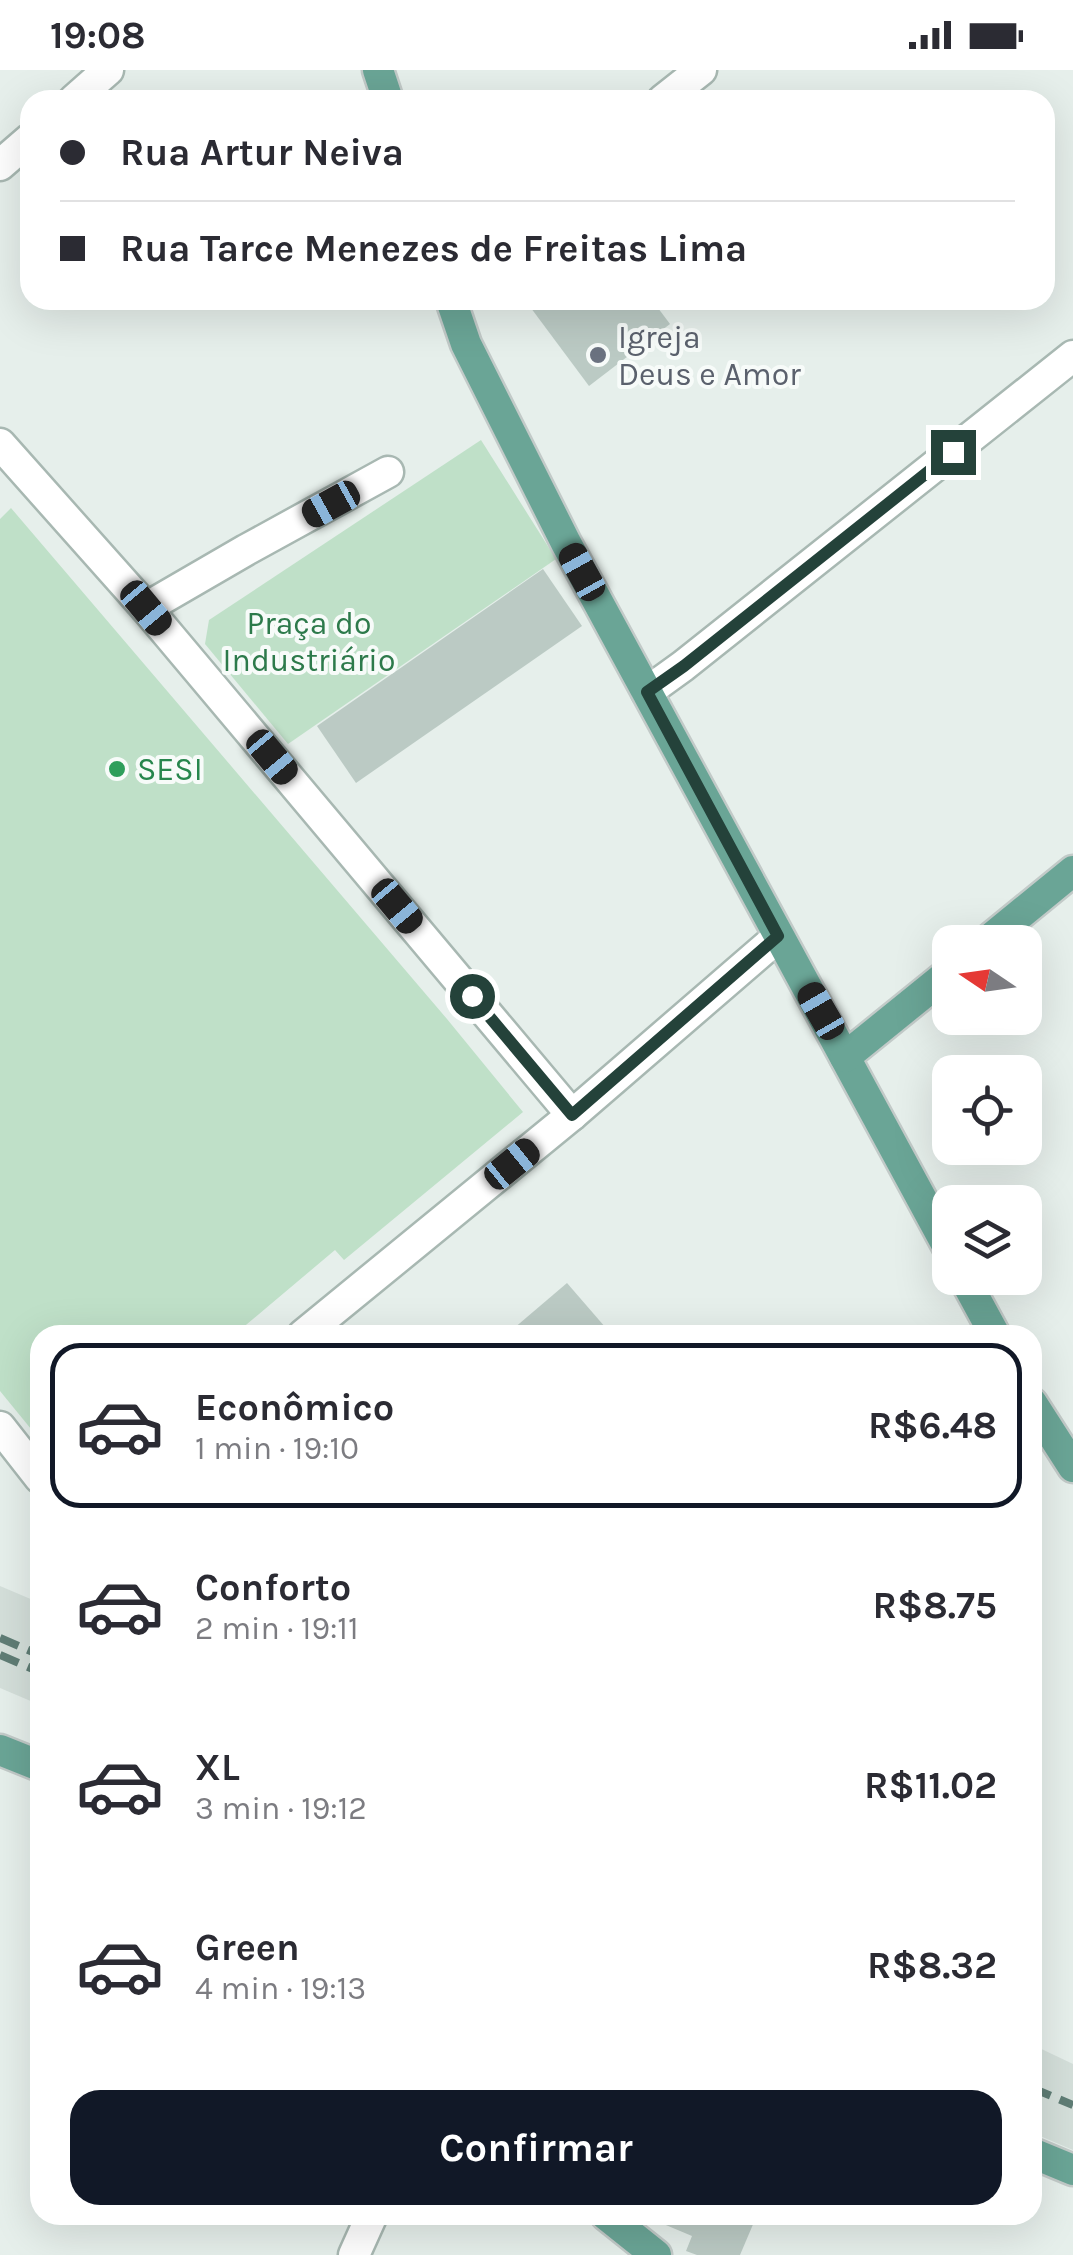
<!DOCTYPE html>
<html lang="pt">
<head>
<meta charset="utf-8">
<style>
  body { margin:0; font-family:Karla,sans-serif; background:#f2f2f3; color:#2b2b33; height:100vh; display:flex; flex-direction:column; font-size:38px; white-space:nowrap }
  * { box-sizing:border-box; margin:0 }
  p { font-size:32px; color:#7c7c81 }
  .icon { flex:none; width:55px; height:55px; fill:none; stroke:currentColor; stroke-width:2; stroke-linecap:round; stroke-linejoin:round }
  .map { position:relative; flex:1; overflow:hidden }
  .panel { position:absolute; left:30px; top:1255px; width:1012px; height:900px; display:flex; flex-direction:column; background:#fff; border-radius:30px; box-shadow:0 10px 40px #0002 }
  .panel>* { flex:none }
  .top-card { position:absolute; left:20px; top:20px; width:1035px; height:220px; border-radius:30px; box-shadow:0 10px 40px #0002; display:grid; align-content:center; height:220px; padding:0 40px; background:#fff }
  .needle { width:65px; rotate:283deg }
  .controls { position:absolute; left:932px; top:855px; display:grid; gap:20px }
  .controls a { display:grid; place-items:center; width:110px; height:110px; border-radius:20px; background:#fff; box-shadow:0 10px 40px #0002; font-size:50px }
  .end { position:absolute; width:45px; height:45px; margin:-22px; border:12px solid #24423a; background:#fff; box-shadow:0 0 0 5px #fff }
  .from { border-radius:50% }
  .car { position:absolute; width:30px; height:60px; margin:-30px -15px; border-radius:12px; box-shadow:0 0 8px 2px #0007; background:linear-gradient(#222 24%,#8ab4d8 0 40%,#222 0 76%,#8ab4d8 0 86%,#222 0) }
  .top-card b { display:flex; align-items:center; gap:35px; height:95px; font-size:38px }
  .top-card b+b { border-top:2px solid #e1e1e2 }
  .top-card i { width:25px; height:25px; background:#2b2b33 }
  ul { padding:18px 0 0; list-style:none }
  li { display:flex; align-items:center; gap:30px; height:165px; margin:0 20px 15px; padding:0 20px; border:5px solid transparent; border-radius:30px }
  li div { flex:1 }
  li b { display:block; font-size:38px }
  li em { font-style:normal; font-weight:700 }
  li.selected { border-color:#111827 }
  li>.icon { width:90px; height:90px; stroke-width:1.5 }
  .primary-button { display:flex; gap:20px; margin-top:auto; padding:20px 40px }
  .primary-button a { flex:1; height:115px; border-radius:30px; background:#111827; color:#fff; font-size:40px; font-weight:700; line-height:115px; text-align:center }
  .status { display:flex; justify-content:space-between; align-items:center; height:70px; padding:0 50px; background:#fff; direction:ltr }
  .status svg { height:28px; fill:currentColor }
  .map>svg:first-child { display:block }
  .built { fill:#d4dfda }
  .green { fill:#bfe0c8 }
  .building { fill:#bbcac4 }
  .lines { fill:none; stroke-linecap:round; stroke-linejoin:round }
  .minor-casing { stroke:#a8b8b2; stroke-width:35 }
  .major-casing { stroke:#c2cac8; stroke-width:35 }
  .minor { stroke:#fff; stroke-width:30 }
  .major { stroke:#6aa596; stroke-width:30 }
  .rail { stroke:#5f7d75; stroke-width:8; stroke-dasharray:20 10; stroke-linecap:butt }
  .route { stroke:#24423a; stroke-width:12 }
  .worship-dot { fill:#6b7280; stroke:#f7fbf9; stroke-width:4 }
  .leisure-dot { fill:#2e9e5b; stroke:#f7fbf9; stroke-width:4 }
  .labels { text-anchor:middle; stroke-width:8; stroke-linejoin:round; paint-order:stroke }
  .worship-label { font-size:32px; fill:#5b616d; stroke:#f7fbf9; text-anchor:start }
  .park-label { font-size:32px; fill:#2d7a4b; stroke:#f7fbf9 }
  .leisure-label { font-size:32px; fill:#27864d; stroke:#f7fbf9; text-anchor:start }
</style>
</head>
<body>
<div class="status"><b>19:08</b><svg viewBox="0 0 49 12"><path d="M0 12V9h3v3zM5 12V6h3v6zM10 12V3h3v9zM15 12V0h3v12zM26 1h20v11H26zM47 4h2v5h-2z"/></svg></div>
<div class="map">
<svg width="1073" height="2185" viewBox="0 0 1073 2185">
  <rect width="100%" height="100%" fill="#e6efeb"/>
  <!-- built -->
  <g class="built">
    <polygon points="0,1516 40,1533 40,1635 0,1618"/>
    <polygon points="1033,1975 1073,1994 1073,2080 1033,2063"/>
  </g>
  <!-- green -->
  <g class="green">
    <polygon points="481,370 556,489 288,674 205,574 209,550"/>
    <polygon points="11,438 447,949 523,1042 344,1190 335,1180 234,1265 40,1265 40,1370 0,1321 0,449"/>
  </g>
  <!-- building -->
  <g class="building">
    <polygon points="525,230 652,230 670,254 589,316"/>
    <polygon points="543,499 582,556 356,713 317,656"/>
    <polygon points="567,1213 612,1265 506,1265"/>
    <polygon points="642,2145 757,2145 740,2185 697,2185 686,2181 692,2166"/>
  </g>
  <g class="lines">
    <defs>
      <g id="minor">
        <polyline points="74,30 108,0"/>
        <polyline points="663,30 701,0"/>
        <polyline points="0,95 30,69"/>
        <polyline points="0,374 146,538 572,1045"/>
        <polyline points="146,538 246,480 388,402"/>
        <polyline points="647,622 683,596 1073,286"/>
        <polyline points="303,1265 572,1045 778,867"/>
        <polyline points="0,1357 40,1408"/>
        <polyline points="354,2185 372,2145"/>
      </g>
      <g id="major">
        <polyline points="378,0 388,30"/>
        <polyline points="451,230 466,274 566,473 950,1181"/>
        <polyline points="986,872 1073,801"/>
        <polyline points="845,987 950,902"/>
        <polyline points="964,1208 995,1265"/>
        <polyline points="1032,1333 1073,1397"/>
        <polyline points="0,1680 40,1696"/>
        <polyline points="1032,2083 1073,2100"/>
        <polyline points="606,2145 656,2185"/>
      </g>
    </defs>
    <!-- minor casing -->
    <use href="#minor" class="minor-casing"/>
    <!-- major casing -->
    <use href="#major" class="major-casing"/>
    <!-- minor -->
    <use href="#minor" class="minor"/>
    <!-- major -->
    <use href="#major" class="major"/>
    <!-- rail -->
    <g class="rail">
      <polyline points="0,1568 40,1585"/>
      <polyline points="0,1585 40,1602"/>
      <polyline points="1032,2018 1073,2035"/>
    </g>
  </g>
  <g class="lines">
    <!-- route -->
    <polyline class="route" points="472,926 572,1045 778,866 647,622 684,596 953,382"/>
  </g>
  <!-- markers -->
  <circle class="worship-dot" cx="598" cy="285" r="10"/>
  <circle class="leisure-dot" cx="117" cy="699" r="10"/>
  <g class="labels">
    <!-- worship labels -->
    <g class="worship-label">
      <text x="618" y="278">Igreja<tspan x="618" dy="37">Deus e Amor</tspan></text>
    </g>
    <!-- park labels -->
    <g class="park-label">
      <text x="309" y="564">Praça do<tspan x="309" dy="37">Industriário</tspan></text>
    </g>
    <!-- leisure labels -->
    <g class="leisure-label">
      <text x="137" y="710">SESI</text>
    </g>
  </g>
</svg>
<div class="controls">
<a><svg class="needle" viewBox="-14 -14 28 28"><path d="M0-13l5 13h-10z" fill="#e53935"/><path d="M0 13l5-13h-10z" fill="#7c7c81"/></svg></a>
<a><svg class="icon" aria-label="locate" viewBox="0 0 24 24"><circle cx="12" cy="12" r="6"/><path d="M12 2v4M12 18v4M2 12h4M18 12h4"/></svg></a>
<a><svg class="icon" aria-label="layers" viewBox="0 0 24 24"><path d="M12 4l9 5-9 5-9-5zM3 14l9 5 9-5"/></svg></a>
</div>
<i class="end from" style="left:472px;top:926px"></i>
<i class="end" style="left:953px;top:382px"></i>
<i class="car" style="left:331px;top:434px;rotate:241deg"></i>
<i class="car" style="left:582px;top:502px;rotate:331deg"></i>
<i class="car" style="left:146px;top:538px;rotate:140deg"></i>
<i class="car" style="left:272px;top:687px;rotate:140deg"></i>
<i class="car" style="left:397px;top:836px;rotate:140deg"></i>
<i class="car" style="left:821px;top:941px;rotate:330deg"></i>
<i class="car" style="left:512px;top:1094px;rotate:51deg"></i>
<div class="top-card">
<b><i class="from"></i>Rua Artur Neiva</b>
<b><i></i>Rua Tarce Menezes de Freitas Lima</b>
</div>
<section class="panel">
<ul>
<li class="selected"><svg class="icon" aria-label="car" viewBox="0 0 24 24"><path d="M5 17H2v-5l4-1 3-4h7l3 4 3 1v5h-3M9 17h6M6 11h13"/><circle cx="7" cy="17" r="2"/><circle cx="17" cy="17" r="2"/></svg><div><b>Econômico</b><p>1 min · 19:10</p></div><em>R$6.48</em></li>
<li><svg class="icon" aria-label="car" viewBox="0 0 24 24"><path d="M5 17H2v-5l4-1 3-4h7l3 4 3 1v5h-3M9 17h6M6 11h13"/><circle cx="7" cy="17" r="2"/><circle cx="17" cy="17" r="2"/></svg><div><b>Conforto</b><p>2 min · 19:11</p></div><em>R$8.75</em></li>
<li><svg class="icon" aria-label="car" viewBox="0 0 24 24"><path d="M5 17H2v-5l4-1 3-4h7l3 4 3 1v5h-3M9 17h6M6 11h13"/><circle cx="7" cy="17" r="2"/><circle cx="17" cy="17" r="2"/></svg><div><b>XL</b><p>3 min · 19:12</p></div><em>R$11.02</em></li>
<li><svg class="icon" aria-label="car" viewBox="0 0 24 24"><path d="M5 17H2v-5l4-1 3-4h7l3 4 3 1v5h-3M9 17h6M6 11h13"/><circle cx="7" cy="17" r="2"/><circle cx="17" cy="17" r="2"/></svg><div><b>Green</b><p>4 min · 19:13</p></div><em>R$8.32</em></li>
</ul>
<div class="primary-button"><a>Confirmar</a></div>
</section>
</div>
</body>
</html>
